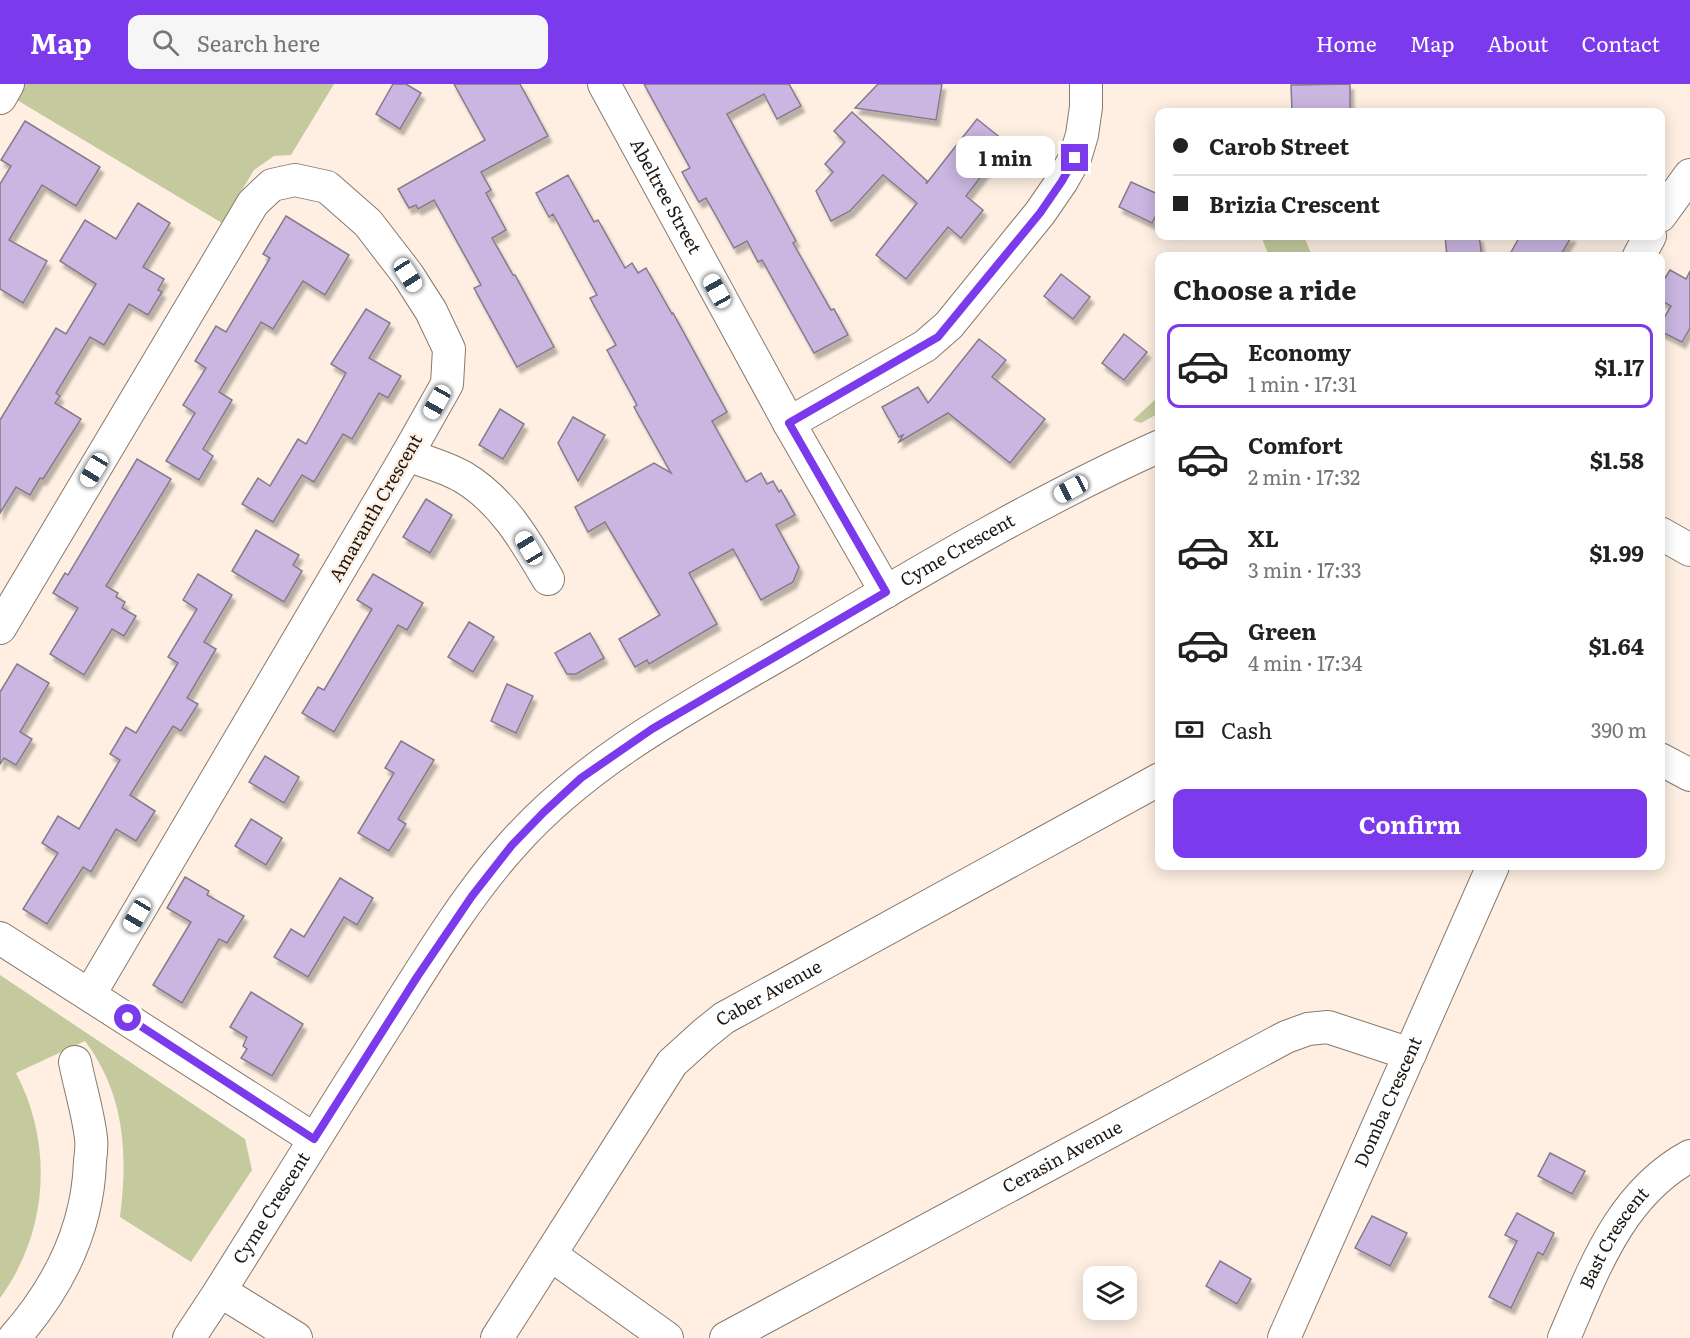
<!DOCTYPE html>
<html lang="en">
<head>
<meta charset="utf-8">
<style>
  body { margin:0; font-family:Literata,serif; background:#f6f6f6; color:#222; height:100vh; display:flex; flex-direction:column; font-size:22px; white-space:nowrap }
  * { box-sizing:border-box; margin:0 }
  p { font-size:20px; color:#767676 }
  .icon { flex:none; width:33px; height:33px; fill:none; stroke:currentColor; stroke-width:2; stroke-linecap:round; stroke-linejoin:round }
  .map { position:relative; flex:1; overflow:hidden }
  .drawer { position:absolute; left:1155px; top:168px; width:510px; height:618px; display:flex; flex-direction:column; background:#fff; border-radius:12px; box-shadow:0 3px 15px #0003 }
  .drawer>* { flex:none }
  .hud { position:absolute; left:1155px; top:24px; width:510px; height:132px; border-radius:12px; box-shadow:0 3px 15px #0003; display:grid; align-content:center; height:132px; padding:0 18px; background:#fff }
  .fabs { position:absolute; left:1083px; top:1182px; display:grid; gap:12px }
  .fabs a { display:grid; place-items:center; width:54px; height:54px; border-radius:12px; background:#fff; box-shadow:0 3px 15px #0003; font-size:30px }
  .end { position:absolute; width:27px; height:27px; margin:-14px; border:8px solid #7c3aed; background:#fff; box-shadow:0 0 0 3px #fff }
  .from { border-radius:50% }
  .bubble { position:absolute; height:42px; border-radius:12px; background:#fff; box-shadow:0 3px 15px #0003; font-size:20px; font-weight:700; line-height:42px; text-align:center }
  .car { position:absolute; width:18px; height:36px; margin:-18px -9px; border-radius:8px; box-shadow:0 0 4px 2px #0007; background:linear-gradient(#fff 24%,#345 0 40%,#fff 0 76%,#345 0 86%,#fff 0) }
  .hud b { display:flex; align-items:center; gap:21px; height:57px; font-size:22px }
  .hud b+b { border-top:2px solid #e0e0e0 }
  .hud i { width:15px; height:15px; background:#222 }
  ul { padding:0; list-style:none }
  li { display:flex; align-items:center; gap:18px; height:84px; margin:0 12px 9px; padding:0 6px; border:3px solid transparent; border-radius:12px }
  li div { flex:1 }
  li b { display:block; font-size:22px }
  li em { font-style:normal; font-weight:700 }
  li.active { border-color:#7c3aed }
  li>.icon { width:54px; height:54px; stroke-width:1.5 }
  h2 { padding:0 18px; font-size:27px; line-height:72px }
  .pay { display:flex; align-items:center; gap:15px; height:66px; padding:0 18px; font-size:22px }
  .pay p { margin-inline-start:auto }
  .primary-button { display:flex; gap:12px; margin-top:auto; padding:12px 18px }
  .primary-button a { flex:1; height:69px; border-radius:12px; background:#7c3aed; color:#fff; font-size:24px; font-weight:700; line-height:69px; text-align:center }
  header { display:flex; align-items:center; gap:36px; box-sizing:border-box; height:84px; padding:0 30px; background:#7c3aed; color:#fff }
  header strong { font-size:28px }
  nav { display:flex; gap:33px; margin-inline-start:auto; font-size:21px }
  .search { width:420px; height:54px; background:#f6f6f6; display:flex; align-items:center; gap:15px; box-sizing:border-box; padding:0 21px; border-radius:12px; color:#767676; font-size:22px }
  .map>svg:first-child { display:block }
  .green { fill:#c4ca9e }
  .building { fill:#cab6e0; stroke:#837c8b; stroke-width:1.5; filter:url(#shadow) }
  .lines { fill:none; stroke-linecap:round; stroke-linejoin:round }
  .minor-casing { stroke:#877a6e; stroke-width:34 }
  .minor { stroke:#fff; stroke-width:32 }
  .route { stroke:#7c3aed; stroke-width:8 }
  .labels { text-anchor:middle; stroke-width:5; stroke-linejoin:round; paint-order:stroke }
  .street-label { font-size:18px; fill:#1d1813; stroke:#feefe2 }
</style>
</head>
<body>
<header>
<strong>Map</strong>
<div class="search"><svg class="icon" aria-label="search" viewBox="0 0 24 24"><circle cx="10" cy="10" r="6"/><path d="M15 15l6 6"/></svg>Search here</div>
<nav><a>Home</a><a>Map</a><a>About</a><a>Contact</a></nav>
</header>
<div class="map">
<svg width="1690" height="1254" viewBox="0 0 1690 1254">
  <defs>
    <filter id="shadow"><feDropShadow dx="3.5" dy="6" stdDeviation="1.5" flood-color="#0004"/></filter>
  </defs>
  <rect width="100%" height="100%" fill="#feefe2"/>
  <!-- green -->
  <g class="green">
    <polygon points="20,0 334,0 291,71 274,72 254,86 222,139 12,13"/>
    <polygon points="1261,152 1304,152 1312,172 1269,172"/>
    <polygon points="1159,312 1159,329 1141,339 1133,336"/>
    <path d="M 0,891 L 245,1055 L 252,1086 L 191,1178 L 120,1133 C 128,1069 125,1011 85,957 L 16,989 C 54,1061 48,1149 0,1214 Z"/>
  </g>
  <!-- building -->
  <g class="building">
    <polygon points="393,0 406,0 421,9 400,45 376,30"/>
    <polygon points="454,0 520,0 548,52 481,88 491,106 486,109 506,146 492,154 513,191 515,191 554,263 517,283 474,204 481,201 434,116 418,125 416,121 409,124 398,105 485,56"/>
    <polygon points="644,0 789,0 801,22 777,35 764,10 727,30 796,157 793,159 831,226 834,225 848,251 814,269 762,176 758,178 747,157 734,164 706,114 699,118 682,88 690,84"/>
    <polygon points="878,0 942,0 936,36 855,24"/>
    <polygon points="1350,0 1350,28 1292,28 1291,1"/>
    <polygon points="852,28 927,97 926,100 977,35 1007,59 966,112 983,126 961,154 948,143 906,195 876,171 917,119 883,91 850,127 831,137 816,107 833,88 825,80 845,58 834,47"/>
    <polygon points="25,37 100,83 76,122 42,101 9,156 47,177 23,219 0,205 0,100 11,82 1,76"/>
    <polygon points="568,91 594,138 598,136 625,184 632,179 638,189 646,184 672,230 673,229 727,328 712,337 746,398 761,389 767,400 773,397 779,408 781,406 795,431 776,441 799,483 793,498 761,516 733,465 689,489 717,540 649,580 647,576 635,583 619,555 660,531 605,438 588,448 575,423 654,379 671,389 634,323 637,321 607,266 616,261 590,214 597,211 553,130 549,133 536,109"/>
    <polygon points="1131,98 1160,111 1160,123 1152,139 1119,123"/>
    <polygon points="138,119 170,139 143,183 164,195 158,206 162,208 148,231 129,220 104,261 90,253 56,309 60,312 55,319 81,335 43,395 40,394 30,411 16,403 0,429 0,336 56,244 66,250 96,200 60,177 85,136 116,155"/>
    <polygon points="286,132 349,171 325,211 303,197 273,245 261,238 219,308 232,316 203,365 213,372 199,396 166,377 195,329 183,321 206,284 195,277 216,242 226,248 270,174 263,170"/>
    <polygon points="1445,152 1479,152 1482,172 1447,172"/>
    <polygon points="1520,152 1572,152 1560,172 1509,172"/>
    <polygon points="1670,186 1686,195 1690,187 1690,244 1682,258 1660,247 1660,241 1671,222 1660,216 1660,202"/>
    <polygon points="1061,190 1090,213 1073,235 1044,212"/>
    <polygon points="366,225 390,239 369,274 401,292 388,314 379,309 352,355 343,350 314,398 302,391 273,438 242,420 258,394 270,402 298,355 306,360 346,289 331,280"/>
    <polygon points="1124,250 1147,268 1124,296 1102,279"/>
    <polygon points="979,255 1006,276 992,293 1045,335 1010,379 948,329 899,358 903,351 899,353 882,323 918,303 928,319"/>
    <polygon points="500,325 524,340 503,375 479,361"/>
    <polygon points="573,333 605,351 578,397 558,359"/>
    <polygon points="137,375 171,395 106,502 118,509 116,513 125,518 122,524 136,532 124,552 112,545 84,591 50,570 78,524 53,509 65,489 68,491"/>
    <polygon points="426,415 452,431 430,469 403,453"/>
    <polygon points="256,446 299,471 293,481 302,487 284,518 232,487"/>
    <polygon points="198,490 232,511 204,558 216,565 187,614 198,620 181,647 173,642 130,711 155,727 136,757 116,745 91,788 83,783 47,840 23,825 58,769 42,759 58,732 79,745 120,676 110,670 126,643 136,649 178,579 168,573 197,525 183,516"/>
    <polygon points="373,490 423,519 407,546 398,541 334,648 302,629 318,603 324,606 372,525 357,516"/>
    <polygon points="469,538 494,553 473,588 448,573"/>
    <polygon points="590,549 604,574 576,590 567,590 555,569"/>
    <polygon points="17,580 49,599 20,648 32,655 16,681 4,674 0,680 0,608"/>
    <polygon points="507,600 533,612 516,649 491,637"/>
    <polygon points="401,657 434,676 398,735 406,740 389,767 358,749 394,689 385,684"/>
    <polygon points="265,672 299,693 284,719 249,698"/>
    <polygon points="251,735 282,754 266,781 235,762"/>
    <polygon points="185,793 209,807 207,811 244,832 227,859 219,855 182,919 153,901 191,838 167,824"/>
    <polygon points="340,794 373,814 357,841 344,833 308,893 274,873 291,845 304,853"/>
    <polygon points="251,908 303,940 272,992 241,974 247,965 243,962 247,953 230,943"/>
    <polygon points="1550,1069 1585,1087 1572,1110 1538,1092"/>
    <polygon points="1517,1129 1554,1149 1543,1171 1538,1168 1511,1224 1489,1213 1517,1157 1505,1151"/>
    <polygon points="1372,1132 1407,1149 1390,1182 1355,1164"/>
    <polygon points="1220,1177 1251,1195 1237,1220 1206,1202"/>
  </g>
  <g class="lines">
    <defs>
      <g id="minor">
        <path id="s1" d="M 604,0 L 789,339 L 886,508"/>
        <polyline points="0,14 8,0"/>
        <polyline points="1660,132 1690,91"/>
        <polyline points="1639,172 1650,152"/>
        <polyline points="789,339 925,262 949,241 1040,129 1062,97 1075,74 1082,51 1086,23 1086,0"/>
        <path d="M 407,371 C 426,378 446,383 463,393 C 503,417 525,456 548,495"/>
        <polyline points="1660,449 1690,466"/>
        <polyline points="0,544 253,119 272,101 295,96 327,103 368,139 408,191 431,227 449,265 447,300 407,371 90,910"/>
        <polyline points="1660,675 1690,691"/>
        <polyline points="0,854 314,1055"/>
        <polyline points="551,1171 667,1254"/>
        <polyline points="220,1207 296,1254"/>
        <path d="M 14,1254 C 58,1204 88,1145 90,1077 C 91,1070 92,1062 91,1054 C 88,1029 80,1003 75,978"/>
        <path id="s2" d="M 189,1254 L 220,1207 C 275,1119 330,1030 386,942 C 424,882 465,813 513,760 C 591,672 699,618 799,559 C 917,489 1035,418 1160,362"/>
        <path id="s3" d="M 497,1254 L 672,979 L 704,950 L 724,934 L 1160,695"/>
        <path id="s4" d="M 726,1254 L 1286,953 L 1308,945 L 1328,943 L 1410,970"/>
        <path id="s5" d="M 1284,1254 L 1493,782"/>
        <path id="s6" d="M 1564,1254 C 1594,1185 1620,1110 1690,1072"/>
      </g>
    </defs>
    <!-- minor casing -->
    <use href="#minor" class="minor-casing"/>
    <!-- minor -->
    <use href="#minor" class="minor"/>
  </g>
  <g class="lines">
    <!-- route -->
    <polyline class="route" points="128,934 314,1055 417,893 472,812 512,761 544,728 581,694 652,645 886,508 789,339 938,253 1040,129 1062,97 1075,74"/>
  </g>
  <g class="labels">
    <!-- street labels -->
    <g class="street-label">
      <text dy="6" stroke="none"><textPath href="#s1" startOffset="128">Abeltree Street</textPath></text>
      <text transform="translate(376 424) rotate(-60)" y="6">Amaranth Crescent</text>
      <text dy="6" stroke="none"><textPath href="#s2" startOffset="1126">Cyme Crescent</textPath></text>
      <text dy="6" stroke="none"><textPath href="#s3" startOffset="446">Caber Avenue</textPath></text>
      <text dy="6" stroke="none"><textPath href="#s5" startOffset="258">Domba Crescent</textPath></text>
      <text dy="6" stroke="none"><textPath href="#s4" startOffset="382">Cerasin Avenue</textPath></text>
      <text dy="6" stroke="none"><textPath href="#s2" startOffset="154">Cyme Crescent</textPath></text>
      <text dy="6" stroke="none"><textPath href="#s6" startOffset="112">Bast Crescent</textPath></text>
    </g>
  </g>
</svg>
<div class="fabs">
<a><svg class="icon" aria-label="layers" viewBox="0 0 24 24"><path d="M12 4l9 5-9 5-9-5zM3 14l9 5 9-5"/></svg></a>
</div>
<i class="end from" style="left:128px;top:934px"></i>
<i class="end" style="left:1075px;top:74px"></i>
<div class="bubble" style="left:956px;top:52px;width:99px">1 min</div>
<i class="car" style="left:408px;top:191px;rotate:147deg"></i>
<i class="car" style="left:717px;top:207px;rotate:331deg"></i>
<i class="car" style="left:437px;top:318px;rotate:209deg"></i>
<i class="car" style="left:94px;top:386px;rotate:211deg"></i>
<i class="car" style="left:1071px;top:405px;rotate:242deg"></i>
<i class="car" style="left:529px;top:464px;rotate:329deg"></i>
<i class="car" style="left:137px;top:831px;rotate:210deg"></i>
<div class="hud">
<b><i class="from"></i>Carob Street</b>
<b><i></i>Brizia Crescent</b>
</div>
<section class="drawer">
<h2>Choose a ride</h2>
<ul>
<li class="active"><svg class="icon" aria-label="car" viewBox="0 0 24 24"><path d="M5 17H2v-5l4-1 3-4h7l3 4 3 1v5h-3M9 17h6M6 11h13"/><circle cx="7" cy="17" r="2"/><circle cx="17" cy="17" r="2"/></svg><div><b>Economy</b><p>1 min · 17:31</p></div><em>$1.17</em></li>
<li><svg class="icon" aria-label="car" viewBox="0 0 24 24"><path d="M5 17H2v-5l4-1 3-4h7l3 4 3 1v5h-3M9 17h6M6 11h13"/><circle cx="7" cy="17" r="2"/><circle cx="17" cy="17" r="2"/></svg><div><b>Comfort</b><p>2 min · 17:32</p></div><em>$1.58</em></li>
<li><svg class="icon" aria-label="car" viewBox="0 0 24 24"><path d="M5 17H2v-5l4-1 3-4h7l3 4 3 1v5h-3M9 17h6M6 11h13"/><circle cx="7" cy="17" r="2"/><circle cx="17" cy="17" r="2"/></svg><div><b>XL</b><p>3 min · 17:33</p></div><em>$1.99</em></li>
<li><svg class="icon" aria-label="car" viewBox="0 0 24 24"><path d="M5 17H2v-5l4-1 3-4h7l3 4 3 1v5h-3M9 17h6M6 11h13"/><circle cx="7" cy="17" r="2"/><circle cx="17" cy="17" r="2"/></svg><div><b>Green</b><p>4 min · 17:34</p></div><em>$1.64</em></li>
</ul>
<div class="pay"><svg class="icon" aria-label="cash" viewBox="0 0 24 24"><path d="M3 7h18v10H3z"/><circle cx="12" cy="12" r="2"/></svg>Cash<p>390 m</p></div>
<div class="primary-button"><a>Confirm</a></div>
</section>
</div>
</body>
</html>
